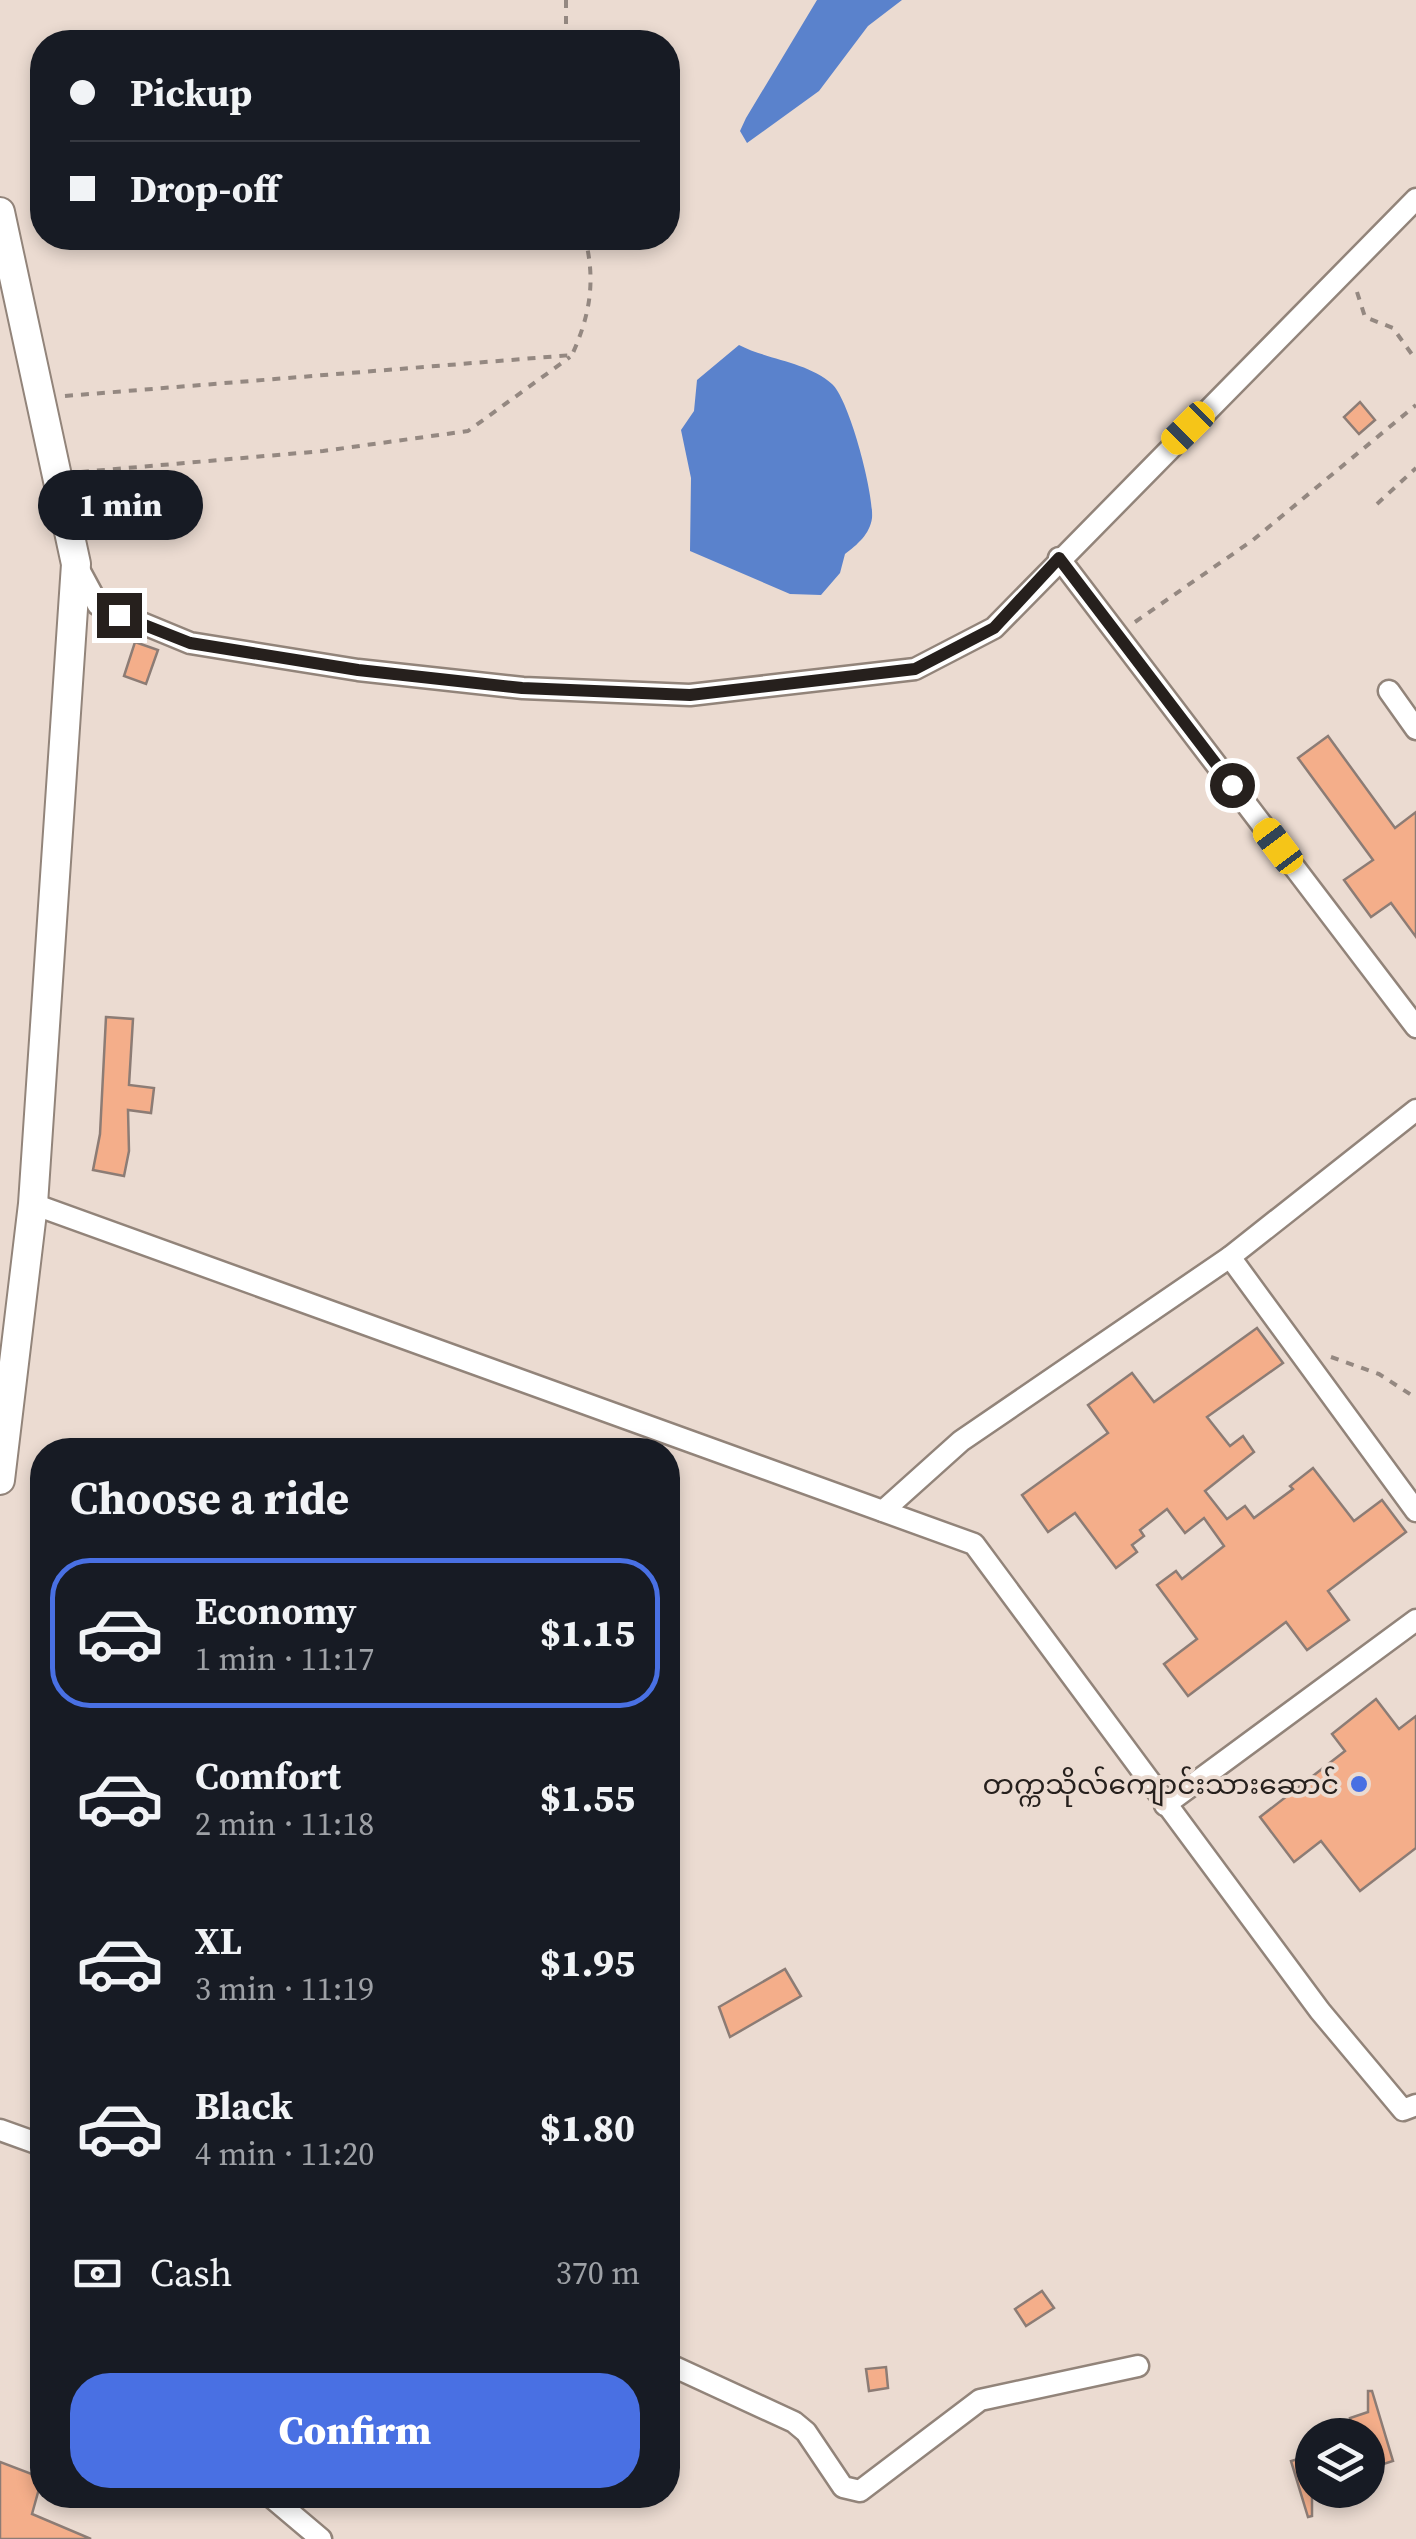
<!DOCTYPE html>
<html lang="en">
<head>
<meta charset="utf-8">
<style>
  body { margin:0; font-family:"Source Serif 4","Noto Sans Myanmar",serif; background:#20242c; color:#f1f3f6; height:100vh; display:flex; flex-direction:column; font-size:38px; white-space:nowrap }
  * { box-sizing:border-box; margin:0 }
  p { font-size:32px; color:#9ea1a6 }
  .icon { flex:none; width:55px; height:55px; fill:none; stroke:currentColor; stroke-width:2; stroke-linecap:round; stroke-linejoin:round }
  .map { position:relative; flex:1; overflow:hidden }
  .drawer { position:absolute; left:30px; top:1438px; width:650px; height:1070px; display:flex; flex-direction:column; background:#171b24; border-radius:40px; box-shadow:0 5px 15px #0003 }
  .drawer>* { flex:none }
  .guide { position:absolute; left:30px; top:30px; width:650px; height:220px; border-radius:40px; box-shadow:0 5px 15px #0003; display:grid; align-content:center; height:220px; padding:0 40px; background:#171b24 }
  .fabs { position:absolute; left:1295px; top:2418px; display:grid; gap:20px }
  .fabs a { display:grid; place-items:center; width:90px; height:90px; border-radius:50%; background:#171b24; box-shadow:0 5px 15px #0003; font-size:50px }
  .end { position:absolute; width:45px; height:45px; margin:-22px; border:12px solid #26201d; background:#fff; box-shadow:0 0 0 5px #fff }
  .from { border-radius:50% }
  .bubble { position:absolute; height:70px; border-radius:35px; background:#171b24; box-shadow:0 5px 15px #0003; font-size:32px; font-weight:800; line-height:70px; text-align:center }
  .car { position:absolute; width:30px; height:60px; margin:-30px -15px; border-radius:12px; box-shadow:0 0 8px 2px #0007; background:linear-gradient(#f5c518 24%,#345 0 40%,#f5c518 0 76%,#345 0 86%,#f5c518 0) }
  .guide b { display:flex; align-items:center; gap:35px; height:95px; font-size:38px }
  .guide b+b { border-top:2px solid #363941 }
  .guide i { width:25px; height:25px; background:#f1f3f6 }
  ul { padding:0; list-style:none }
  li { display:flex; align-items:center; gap:30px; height:150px; margin:0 20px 15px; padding:0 20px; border:5px solid transparent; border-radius:40px }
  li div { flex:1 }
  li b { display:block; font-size:38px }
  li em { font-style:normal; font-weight:800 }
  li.selected { border-color:#4970e3 }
  li>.icon { width:90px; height:90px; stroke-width:1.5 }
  h2 { padding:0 40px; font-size:45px; line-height:120px }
  .pay { display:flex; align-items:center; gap:25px; height:110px; padding:0 40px; font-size:38px }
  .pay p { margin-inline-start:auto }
  .primary-button { display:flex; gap:20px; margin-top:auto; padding:20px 40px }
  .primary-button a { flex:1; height:115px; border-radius:40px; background:#4970e3; color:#fff; font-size:40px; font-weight:800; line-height:115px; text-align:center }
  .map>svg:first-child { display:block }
  .water { fill:#5a82cc }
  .building { fill:#f4ae8a; stroke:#8c7c75; stroke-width:2.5 }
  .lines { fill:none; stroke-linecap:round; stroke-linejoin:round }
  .minor-casing { stroke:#92847a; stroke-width:25 }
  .secondary-casing { stroke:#92847a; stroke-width:32 }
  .path { stroke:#948881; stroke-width:4; stroke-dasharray:8 8; stroke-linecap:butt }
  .minor { stroke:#fff; stroke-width:20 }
  .secondary { stroke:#fff; stroke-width:28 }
  .route { stroke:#26201d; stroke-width:12 }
  .poi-dot { fill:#4970e3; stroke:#ebdbd1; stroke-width:4 }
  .labels { text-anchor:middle; stroke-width:8; stroke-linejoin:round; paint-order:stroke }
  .poi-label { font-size:28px; fill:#26201d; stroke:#ebdbd1; text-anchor:end }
</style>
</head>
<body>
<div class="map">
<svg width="1416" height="2539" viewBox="0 0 1416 2539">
  <rect width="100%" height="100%" fill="#ebdbd1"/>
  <!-- water -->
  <g class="water">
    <polygon points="817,0 902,0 868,26 819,91 747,143 740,131 746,118"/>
    <path d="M 739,345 C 768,360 808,362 832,384 C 849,399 874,493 872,518 C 870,534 857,545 845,554 L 840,573 L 821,595 L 790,594 L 690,551 L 691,478 L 681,430 L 694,411 L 697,380 Z"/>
  </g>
  <!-- building -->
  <g class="building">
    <polygon points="1360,402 1375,420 1359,434 1344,417"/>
    <polygon points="135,642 158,650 146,684 124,676"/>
    <polygon points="1328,736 1395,828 1416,812 1416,937 1391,903 1371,917 1344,880 1373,860 1298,758"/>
    <polygon points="106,1017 133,1019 129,1085 154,1088 151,1113 128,1110 129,1151 124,1176 93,1170 100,1134"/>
    <polygon points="1257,1328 1283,1363 1207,1417 1230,1446 1243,1436 1254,1452 1205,1491 1227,1519 1245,1506 1254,1518 1293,1489 1290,1486 1313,1468 1354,1521 1382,1500 1406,1532 1328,1591 1349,1620 1307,1650 1286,1622 1188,1696 1164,1664 1197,1639 1157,1585 1176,1571 1182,1579 1224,1546 1204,1518 1185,1533 1167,1509 1140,1530 1144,1536 1132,1545 1137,1552 1116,1568 1075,1513 1048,1532 1022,1495 1108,1433 1088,1405 1132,1373 1154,1402"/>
    <polygon points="1376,1699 1399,1729 1416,1716 1416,1848 1360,1891 1321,1841 1294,1862 1260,1817 1345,1751 1332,1734"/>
    <polygon points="785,1969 801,1996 730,2037 719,2007"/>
    <polygon points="1042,2291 1054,2308 1026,2326 1015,2309"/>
    <polygon points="886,2367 888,2388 869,2391 866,2369"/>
    <polygon points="1368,2391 1372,2391 1393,2461 1368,2469 1368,2435 1355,2435 1350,2418 1368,2412"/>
    <polygon points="1312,2455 1312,2516 1308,2517 1291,2461"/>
    <polygon points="0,2462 42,2478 32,2514 91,2539 0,2539"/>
  </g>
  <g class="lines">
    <defs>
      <g id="minor">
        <polyline points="1059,558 1416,1027"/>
        <polyline points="77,566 98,605 190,643 358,670 523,688 690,695 915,669 994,628 1416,199"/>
        <polyline points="1389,691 1416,729"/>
        <polyline points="33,1204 974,1544 1320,2011 1403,2110 1416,2105"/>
        <polyline points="1230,1257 1416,1511"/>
        <polyline points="883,1511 961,1441 1230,1257 1416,1110"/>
        <polyline points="1165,1805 1416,1620"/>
        <polyline points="0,2130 42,2145"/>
        <polyline points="668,2364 794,2422 806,2432 843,2487 860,2491 980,2400 1138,2366"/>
        <polyline points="269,2495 321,2539"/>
      </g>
      <polyline id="secondary" points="0,212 76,564 33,1204 0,1480"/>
    </defs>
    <!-- minor casing -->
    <use href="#minor" class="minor-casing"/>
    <!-- secondary casing -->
    <use href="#secondary" class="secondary-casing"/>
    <!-- path -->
    <g class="path">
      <polyline points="566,0 566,42"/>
      <polyline points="1357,292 1365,317 1393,328 1416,360"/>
      <path d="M 65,396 L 572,355 C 590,315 596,281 585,238"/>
      <polyline points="81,472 323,451 468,431 570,357"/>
      <polyline points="1377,504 1416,468"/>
      <polyline points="1135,622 1253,540 1416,405"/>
      <polyline points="1331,1357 1379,1374 1416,1398"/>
    </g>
    <!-- minor -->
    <use href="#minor" class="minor"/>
    <!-- secondary -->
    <use href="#secondary" class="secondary"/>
  </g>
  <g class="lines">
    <!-- route -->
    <polyline class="route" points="119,615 190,643 358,670 522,688 690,695 915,669 994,628 1059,558 1232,785"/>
  </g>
  <!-- markers -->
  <circle class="poi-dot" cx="1359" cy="1784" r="10"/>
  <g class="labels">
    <!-- poi labels -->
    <g class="poi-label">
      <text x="1339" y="1794">တက္ကသိုလ်ကျောင်းသားဆောင်</text>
    </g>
  </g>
</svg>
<div class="fabs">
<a><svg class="icon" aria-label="layers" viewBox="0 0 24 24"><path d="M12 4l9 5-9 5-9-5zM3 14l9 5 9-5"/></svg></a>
</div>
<i class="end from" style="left:1232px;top:785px"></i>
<i class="end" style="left:119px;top:615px"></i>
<div class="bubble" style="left:38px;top:470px;width:165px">1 min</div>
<i class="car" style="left:1188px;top:428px;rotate:225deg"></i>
<i class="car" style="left:1278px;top:846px;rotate:323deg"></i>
<div class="guide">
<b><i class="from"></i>Pickup</b>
<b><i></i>Drop-off</b>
</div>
<section class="drawer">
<h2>Choose a ride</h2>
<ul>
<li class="selected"><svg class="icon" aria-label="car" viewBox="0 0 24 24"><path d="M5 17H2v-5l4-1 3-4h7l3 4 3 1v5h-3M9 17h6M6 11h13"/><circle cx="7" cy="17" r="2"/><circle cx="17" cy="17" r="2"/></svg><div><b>Economy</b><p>1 min · 11:17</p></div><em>$1.15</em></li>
<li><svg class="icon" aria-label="car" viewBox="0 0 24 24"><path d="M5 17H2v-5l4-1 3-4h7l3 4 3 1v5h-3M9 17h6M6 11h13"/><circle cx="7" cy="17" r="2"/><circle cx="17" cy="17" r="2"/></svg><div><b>Comfort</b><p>2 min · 11:18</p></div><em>$1.55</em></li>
<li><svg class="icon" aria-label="car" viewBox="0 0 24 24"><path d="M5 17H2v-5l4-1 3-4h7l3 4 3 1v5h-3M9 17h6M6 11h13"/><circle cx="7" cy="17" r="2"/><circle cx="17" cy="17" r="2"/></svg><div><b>XL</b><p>3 min · 11:19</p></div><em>$1.95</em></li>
<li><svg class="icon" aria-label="car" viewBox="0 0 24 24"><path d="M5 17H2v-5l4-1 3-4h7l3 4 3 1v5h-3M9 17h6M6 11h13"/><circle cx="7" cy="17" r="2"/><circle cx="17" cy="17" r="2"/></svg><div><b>Black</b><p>4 min · 11:20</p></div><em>$1.80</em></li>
</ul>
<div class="pay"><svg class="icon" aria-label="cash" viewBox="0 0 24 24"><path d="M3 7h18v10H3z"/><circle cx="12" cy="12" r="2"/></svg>Cash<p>370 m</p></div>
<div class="primary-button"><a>Confirm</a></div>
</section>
</div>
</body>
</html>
